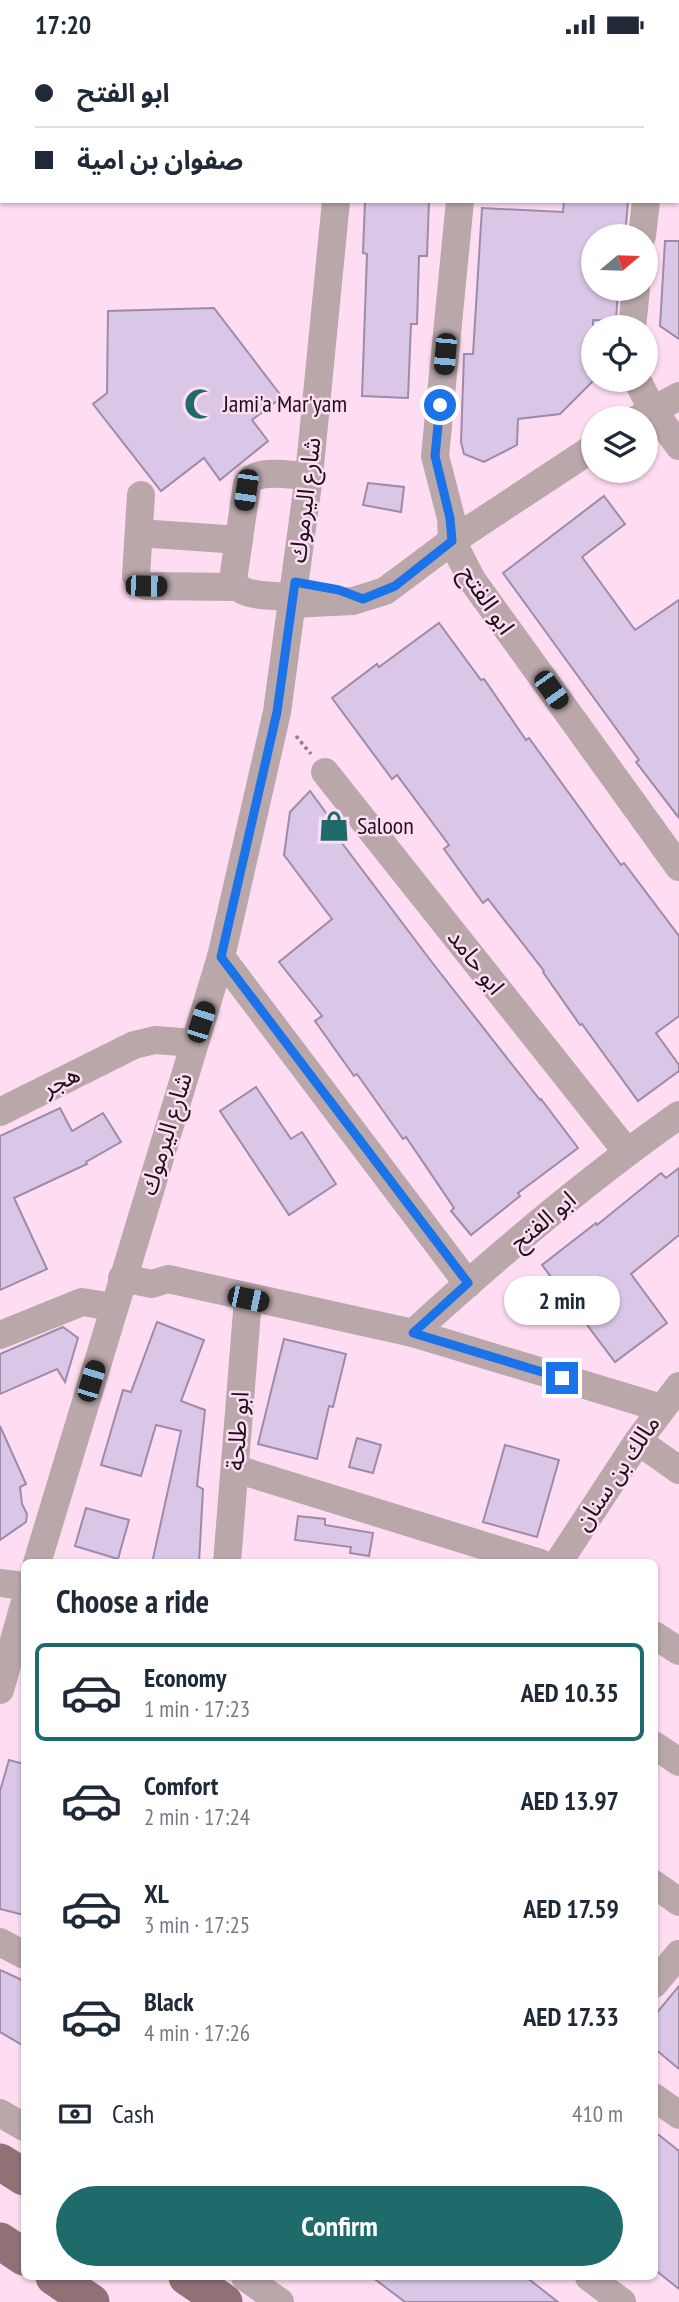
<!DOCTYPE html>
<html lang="en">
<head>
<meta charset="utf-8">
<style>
  body { margin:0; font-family:"PT Sans Narrow","Noto Sans Arabic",sans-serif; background:#f6f6f7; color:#1f2937; height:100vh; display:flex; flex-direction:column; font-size:26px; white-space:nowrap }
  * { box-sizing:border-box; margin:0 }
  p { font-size:23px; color:#747a83 }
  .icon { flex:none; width:38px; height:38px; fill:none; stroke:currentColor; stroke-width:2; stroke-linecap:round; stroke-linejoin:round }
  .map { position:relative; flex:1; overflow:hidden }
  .details { position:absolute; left:21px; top:1510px; width:637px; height:721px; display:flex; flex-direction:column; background:#fff; border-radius:10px; box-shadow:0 2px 5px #0004 }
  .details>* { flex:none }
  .guide { position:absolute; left:0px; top:0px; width:679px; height:154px; box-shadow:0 2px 5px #0004; display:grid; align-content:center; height:154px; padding:0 35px; background:#fff }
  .needle { width:46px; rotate:71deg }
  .buttons { position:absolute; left:581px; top:175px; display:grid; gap:14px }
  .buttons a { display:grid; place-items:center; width:77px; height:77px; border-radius:50%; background:#fff; box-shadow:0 2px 5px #0004; font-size:35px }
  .end { position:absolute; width:32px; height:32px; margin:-16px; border:9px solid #1a73e8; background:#fff; box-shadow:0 0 0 4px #fff }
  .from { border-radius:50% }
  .bubble { position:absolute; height:49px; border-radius:24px; background:#fff; box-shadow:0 2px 5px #0004; font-size:23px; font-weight:700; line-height:49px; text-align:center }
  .car { position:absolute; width:21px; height:42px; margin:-21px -10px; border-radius:9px; box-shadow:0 0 5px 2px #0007; background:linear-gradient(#222 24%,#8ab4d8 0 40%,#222 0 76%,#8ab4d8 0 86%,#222 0) }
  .guide b { display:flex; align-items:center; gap:24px; height:66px; font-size:26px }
  .guide b+b { border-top:2px solid #e0e1e3 }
  .guide i { width:18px; height:18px; background:#1f2937 }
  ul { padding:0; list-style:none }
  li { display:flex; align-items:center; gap:21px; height:98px; margin:0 14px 10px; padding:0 21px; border:4px solid transparent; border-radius:10px }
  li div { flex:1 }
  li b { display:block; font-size:26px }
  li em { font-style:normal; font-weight:700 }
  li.on { border-color:#1f6b6b }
  li>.icon { width:63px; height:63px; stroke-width:1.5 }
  h2 { padding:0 35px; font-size:32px; line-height:84px }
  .pay { display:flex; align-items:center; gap:18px; height:77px; padding:0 35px; font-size:26px }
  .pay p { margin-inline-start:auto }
  .primary-button { display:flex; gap:14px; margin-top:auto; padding:14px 35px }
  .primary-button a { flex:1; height:80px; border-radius:42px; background:#1f6b6b; color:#fff; font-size:28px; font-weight:700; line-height:80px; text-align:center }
  .status { display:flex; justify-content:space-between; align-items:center; height:49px; padding:0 35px; background:#fff; direction:ltr }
  .status svg { height:19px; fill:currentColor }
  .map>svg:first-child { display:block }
  .building { fill:#dac7e7; stroke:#9c8ba9; stroke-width:2 }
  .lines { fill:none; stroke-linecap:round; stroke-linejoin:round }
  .path { stroke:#947c8b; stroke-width:3.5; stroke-dasharray:3.5 3.5; stroke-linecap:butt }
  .minor { stroke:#b9a7a9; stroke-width:28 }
  .major { stroke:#917176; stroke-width:37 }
  .route { stroke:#1a73e8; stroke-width:9 }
  .labels { text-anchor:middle; stroke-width:5; stroke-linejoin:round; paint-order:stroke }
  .poi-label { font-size:24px; fill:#1d1219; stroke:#fedcf1; text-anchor:start }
  .street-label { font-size:24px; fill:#1d1219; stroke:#fedcf1 }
</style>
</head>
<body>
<div class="status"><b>17:20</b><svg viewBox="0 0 49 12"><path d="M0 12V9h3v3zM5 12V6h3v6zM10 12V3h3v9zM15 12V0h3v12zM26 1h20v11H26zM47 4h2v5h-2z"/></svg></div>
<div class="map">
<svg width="679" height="2253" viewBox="0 0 679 2253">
  <rect width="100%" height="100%" fill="#fedcf1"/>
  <!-- building -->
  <g class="building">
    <polygon points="365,152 429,152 427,207 419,207 417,275 411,275 408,349 362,347 367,205 363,204"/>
    <polygon points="564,152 628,152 625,187 593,187 593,240 618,240 616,272 593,271 593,332 560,365 518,370 517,396 484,413 464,405 461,393 464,305 473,305 482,159 563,163"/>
    <polygon points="665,192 679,192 679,290 660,277"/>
    <polygon points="214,259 282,348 252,371 268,392 220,431 204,409 161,442 93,355 107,344 108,262"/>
    <polygon points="368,434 404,438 401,463 363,456"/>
    <polygon points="604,447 625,475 582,508 635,581 679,551 679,769 636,713 639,711 503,524"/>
    <polygon points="439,574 481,631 484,630 526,691 529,689 621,816 624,814 679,887 679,967 656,984 679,1016 679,1022 638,1052 582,975 580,976 543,923 544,922 488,850 483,854 444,800 449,796 397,726 392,730 332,649 377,615 379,618"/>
    <polygon points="310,742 346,791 342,794 434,916 540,1051 541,1050 578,1099 518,1144 520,1147 471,1186 451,1162 454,1159 406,1088 403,1090 357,1025 354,1027 315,972 322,967 279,913 332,870 284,806 290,763"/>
    <polygon points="256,1038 291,1090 302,1083 336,1135 289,1166 220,1062"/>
    <polygon points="60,1059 72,1082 103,1064 121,1093 86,1113 87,1115 14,1149 47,1220 0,1241 0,1087"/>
    <polygon points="679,1119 679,1186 631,1225 667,1274 615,1313 542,1216 596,1174 597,1176 661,1124 666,1129"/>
    <polygon points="157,1273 204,1291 181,1352 205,1361 197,1437 203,1440 199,1514 152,1514 181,1382 156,1376 141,1427 101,1416 123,1341 131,1343"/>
    <polygon points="63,1278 78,1289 65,1333 57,1320 0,1345 0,1305"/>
    <polygon points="284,1290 346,1305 333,1358 329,1357 317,1410 258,1395"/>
    <polygon points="0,1377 26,1435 20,1438 22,1455 27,1465 26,1473 0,1491"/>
    <polygon points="357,1389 381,1396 373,1424 349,1418"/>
    <polygon points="505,1396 559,1411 537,1488 483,1473"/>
    <polygon points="86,1459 129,1471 118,1510 75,1497"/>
    <polygon points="298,1467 325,1470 325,1476 373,1484 369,1507 350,1504 351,1498 295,1491"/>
    <polygon points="9,1711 24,1715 24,1866 0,1860 0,1742"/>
    <polygon points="0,1921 24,1932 24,1997 0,1983"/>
    <polygon points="679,1937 679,2020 654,1999 654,1967"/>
    <polygon points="654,2082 679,2102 679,2240 654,2220"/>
    <polygon points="372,2228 526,2228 558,2253 405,2253"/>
  </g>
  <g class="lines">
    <!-- path -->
    <polyline class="path" points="296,687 311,705"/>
    <!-- minor -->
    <g class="minor">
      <polyline points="351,2 351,0"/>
      <polyline points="460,152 435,407 451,469 452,492 472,531 679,818"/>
      <polyline points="642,187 646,152"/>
      <polyline points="632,278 636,240"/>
      <polyline points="637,331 652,360 679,397"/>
      <polyline points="639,369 679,347"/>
      <polyline points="141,446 136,527 140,534 146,537 236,538"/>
      <polyline points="139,484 239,491"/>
      <path d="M 293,548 C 275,546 240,550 233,531 L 247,435 C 257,418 292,427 309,427"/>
      <polyline points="292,555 353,552 385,542 452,492 593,399"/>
      <polyline points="325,723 627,1103"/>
      <polyline points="221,908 468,1235"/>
      <polyline points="0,1063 134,996 155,991 194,994"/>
      <polyline points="122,1229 152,1235 168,1230 413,1284 661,1359"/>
      <path d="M 413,1284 C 497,1207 585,1132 679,1066"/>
      <polyline points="0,1286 82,1253 113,1258"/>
      <polyline points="638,1392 679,1421"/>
      <polyline points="236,1420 540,1514"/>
      <polyline points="37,1514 221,908 277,663 309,427 336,152"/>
      <polyline points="227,1514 248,1250"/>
      <polyline points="558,1514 638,1392 679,1337"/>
      <polyline points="0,1534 24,1537"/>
      <polyline points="654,1586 679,1602"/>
      <polyline points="0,1641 24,1556"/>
      <polyline points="654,1696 679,1713"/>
      <polyline points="654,1835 679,1853"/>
      <polyline points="0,1893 24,1906"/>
      <polyline points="654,1935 679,1905"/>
      <polyline points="654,2048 679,2066"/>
      <polyline points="0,2064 24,2078"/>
      <polyline points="245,2228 280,2253"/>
      <polyline points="589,2228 622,2253"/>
    </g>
    <!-- major -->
    <g class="major">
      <polyline points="0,2113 24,2128"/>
      <polyline points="0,2192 24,2208"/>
      <polyline points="54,2228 91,2253"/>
      <polyline points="187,2228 224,2253"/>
    </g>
  </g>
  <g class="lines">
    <!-- route -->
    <polyline class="route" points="440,356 435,407 450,469 452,492 395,537 363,550 339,541 295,533 277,663 221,908 468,1234 413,1284 562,1329"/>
  </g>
  <!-- icons -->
  <defs>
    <symbol id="mosque-bare" viewBox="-9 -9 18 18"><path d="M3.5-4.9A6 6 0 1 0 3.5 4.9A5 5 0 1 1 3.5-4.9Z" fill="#1f6b6b" stroke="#fedcf1" stroke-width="2.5" paint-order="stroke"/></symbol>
    <symbol id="shop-bare" viewBox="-9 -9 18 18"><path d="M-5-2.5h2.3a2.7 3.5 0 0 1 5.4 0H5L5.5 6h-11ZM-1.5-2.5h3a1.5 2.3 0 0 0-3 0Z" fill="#1f6b6b" stroke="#fedcf1" stroke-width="2.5" paint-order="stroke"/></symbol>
  </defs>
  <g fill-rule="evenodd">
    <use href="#mosque-bare" x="178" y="333" width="44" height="44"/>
    <use href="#shop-bare" x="312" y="755" width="44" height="44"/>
  </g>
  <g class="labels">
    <!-- poi labels -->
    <g class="poi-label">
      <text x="223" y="363">Jami'a Mar'yam</text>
      <text x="357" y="785">Saloon</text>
    </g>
    <!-- street labels -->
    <g class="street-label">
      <text transform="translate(305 451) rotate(-83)" y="8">شارع اليرموك</text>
      <text transform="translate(487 551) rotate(56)" y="8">ابو الفتح</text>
      <text transform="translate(476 913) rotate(52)" y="8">ابو حامد</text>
      <text transform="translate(61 1032) rotate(-27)" y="8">هجر</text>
      <text transform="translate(166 1085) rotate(-73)" y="8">شارع اليرموك</text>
      <text transform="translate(543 1172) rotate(-40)" y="8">ابو الفتح</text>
      <text transform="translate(238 1382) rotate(-86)" y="8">ابو طلحة</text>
      <text transform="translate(617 1424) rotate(-56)" y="8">مالك بن سنان</text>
    </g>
  </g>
</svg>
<div class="buttons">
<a><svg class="needle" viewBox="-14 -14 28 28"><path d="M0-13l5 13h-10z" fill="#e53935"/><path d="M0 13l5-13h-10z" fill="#747a83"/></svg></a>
<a><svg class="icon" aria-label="locate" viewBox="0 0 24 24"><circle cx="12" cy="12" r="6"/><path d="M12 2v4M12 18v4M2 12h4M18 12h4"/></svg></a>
<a><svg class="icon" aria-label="layers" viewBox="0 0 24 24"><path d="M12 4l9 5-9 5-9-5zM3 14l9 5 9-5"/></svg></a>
</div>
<i class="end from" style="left:440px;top:356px"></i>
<i class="end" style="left:562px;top:1329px"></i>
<div class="bubble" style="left:504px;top:1227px;width:116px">2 min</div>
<i class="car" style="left:445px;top:305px;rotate:185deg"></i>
<i class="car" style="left:246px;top:441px;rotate:188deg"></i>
<i class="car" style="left:146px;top:537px;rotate:91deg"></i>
<i class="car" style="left:551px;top:641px;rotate:144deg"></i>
<i class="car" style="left:201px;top:973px;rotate:18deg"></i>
<i class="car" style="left:248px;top:1250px;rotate:102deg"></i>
<i class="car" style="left:91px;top:1332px;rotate:17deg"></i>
<div class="guide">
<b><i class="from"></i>ابو الفتح</b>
<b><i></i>صفوان بن امية</b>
</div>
<section class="details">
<h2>Choose a ride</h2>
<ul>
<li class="on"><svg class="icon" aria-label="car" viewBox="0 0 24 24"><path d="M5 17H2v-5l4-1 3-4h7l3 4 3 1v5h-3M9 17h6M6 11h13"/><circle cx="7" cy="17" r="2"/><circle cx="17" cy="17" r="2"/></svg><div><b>Economy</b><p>1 min · 17:23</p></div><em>AED 10.35</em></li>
<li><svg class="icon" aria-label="car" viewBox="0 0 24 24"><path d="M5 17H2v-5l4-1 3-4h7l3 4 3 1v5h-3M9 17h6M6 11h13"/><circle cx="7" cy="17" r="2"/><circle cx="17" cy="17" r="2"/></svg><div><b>Comfort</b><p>2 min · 17:24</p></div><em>AED 13.97</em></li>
<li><svg class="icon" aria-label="car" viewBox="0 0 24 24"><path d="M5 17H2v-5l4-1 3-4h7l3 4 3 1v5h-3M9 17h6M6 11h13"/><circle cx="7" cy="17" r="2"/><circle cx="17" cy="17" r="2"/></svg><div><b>XL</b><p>3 min · 17:25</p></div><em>AED 17.59</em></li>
<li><svg class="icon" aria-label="car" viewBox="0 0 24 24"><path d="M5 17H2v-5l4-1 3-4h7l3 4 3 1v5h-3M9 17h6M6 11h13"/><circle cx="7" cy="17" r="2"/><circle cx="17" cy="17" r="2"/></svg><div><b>Black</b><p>4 min · 17:26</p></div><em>AED 17.33</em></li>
</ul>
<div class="pay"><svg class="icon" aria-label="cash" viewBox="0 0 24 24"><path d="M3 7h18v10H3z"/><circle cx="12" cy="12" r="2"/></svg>Cash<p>410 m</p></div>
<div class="primary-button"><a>Confirm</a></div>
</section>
</div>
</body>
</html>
